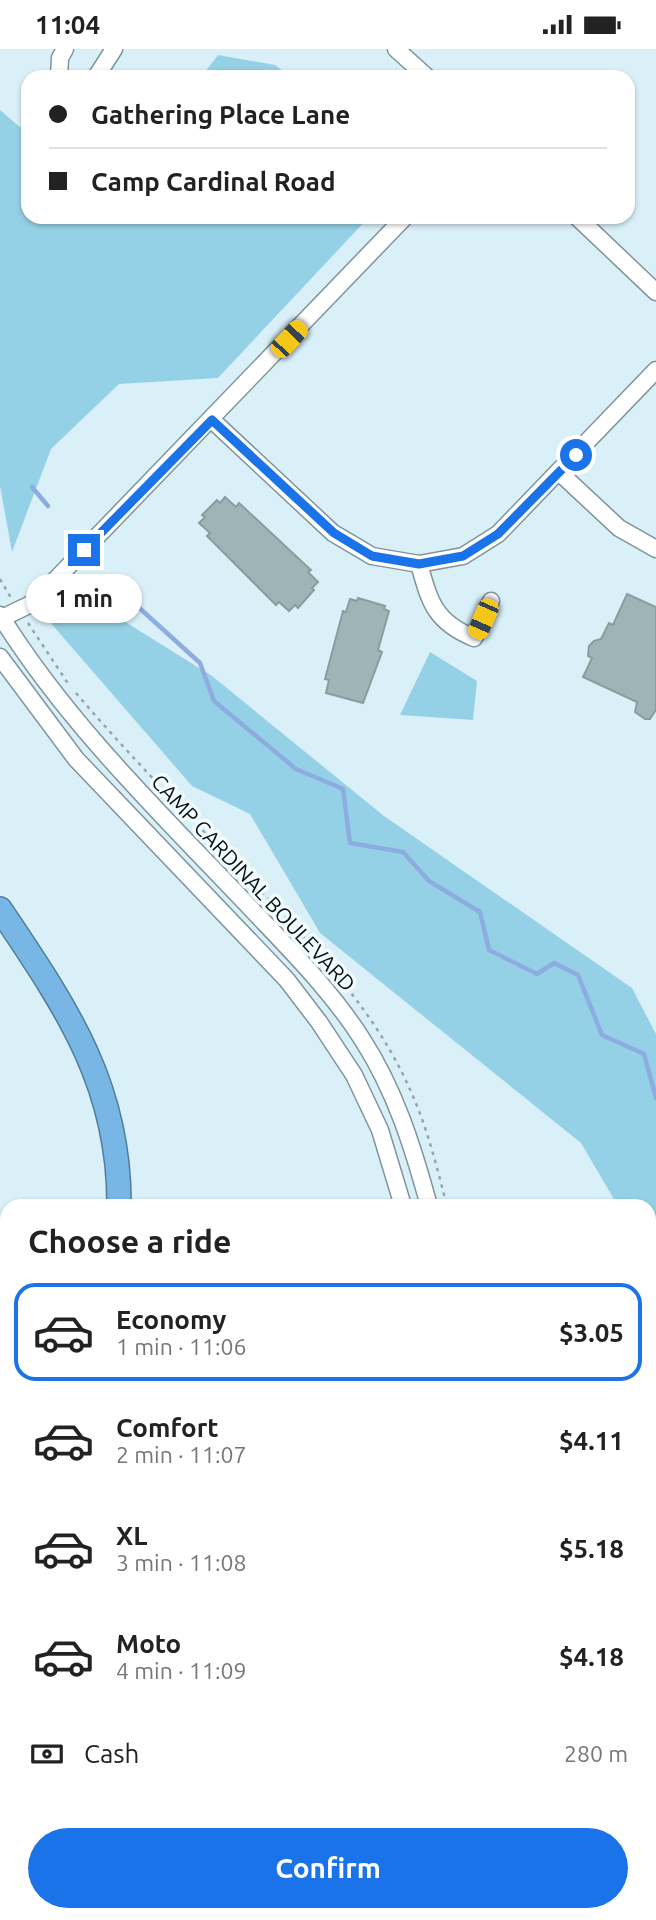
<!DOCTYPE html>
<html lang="en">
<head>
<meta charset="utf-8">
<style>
  body { margin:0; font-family:Ubuntu,sans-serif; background:#f2f2f2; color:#222; height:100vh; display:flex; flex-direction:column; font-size:26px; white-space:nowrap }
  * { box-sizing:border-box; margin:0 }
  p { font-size:23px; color:#767676 }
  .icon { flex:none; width:38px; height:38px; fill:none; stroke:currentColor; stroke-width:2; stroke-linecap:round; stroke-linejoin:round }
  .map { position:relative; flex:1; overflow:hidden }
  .details { position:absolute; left:0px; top:1150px; width:656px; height:723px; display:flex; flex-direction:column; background:#fff; border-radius:21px 21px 0 0; box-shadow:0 2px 5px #0004 }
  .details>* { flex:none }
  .guide { position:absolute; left:21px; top:21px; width:614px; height:154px; border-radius:21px; box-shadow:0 2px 5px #0004; display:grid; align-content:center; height:154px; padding:0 28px; background:#fff }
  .end { position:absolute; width:32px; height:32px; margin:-16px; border:9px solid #1a73e8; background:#fff; box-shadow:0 0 0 4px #fff }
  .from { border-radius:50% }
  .bubble { position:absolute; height:49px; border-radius:24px; background:#fff; box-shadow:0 2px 5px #0004; font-size:23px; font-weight:600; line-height:49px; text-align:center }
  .car { position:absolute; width:21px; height:42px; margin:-21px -10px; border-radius:9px; box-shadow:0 0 5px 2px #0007; background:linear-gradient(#f5c518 24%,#345 0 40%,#f5c518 0 76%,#345 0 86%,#f5c518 0) }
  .guide b { display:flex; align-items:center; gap:24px; height:66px; font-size:26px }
  .guide b+b { border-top:2px solid #e0e0e0 }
  .guide i { width:18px; height:18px; background:#222 }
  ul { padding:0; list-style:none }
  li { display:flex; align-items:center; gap:21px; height:98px; margin:0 14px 10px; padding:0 14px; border:4px solid transparent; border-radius:21px }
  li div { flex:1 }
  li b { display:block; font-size:26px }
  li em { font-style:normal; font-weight:600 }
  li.selected { border-color:#1a73e8 }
  li>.icon { width:63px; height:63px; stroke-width:1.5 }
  h2 { padding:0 28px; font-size:32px; line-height:84px }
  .pay { display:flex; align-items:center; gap:18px; height:77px; padding:0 28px; font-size:26px }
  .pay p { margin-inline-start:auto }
  .action { display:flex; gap:14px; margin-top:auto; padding:14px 28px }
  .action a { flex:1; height:80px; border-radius:42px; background:#1a73e8; color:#fff; font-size:28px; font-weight:600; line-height:80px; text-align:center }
  .status { display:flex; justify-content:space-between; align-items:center; height:49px; padding:0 35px; background:#fff; direction:ltr }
  .status svg { height:19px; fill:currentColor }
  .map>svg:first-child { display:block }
  .green { fill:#95d1e6 }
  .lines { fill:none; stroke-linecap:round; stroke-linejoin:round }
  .stream { stroke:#8dace0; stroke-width:4.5 }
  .building { fill:#9db5b7; stroke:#879ea0; stroke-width:2 }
  .minor-casing { stroke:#80949c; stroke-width:19 }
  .major-casing { stroke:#507c9a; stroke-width:24 }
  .highway-casing { stroke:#507c9a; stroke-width:26 }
  .path { stroke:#94a5ab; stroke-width:2.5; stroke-dasharray:3.5 5; stroke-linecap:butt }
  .minor { stroke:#fff; stroke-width:16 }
  .major { stroke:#aed4ef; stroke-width:21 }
  .highway { stroke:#78b7e5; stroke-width:23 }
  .route { stroke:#1a73e8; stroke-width:9 }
  .labels { text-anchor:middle; stroke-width:7; stroke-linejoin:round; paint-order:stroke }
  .street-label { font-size:21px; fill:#060d0f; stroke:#f2fbfe }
</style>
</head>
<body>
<div class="status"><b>11:04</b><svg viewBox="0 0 49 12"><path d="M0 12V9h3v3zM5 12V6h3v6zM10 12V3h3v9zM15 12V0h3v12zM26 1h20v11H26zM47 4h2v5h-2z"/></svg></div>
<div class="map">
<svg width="656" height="1871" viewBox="0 0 656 1871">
  <rect width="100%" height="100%" fill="#daf0f8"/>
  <!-- green -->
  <g class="green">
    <polygon points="218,6 275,16 291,28 201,28"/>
    <polygon points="0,61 28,85 28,168 369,168 218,329 119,335 51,400 12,503 0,437"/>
    <polygon points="103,559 212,627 384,767 632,939 656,985 656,1189 649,1184 649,1157 618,1157 581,1094 320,884 250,765 192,737 49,572"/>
    <polygon points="430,603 477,632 473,671 400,666"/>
    <polygon points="656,1331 656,1420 649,1427 649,1336"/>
    <polygon points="11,1866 157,1866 153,1871 10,1871"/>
  </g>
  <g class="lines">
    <!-- stream -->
    <g class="stream">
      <polyline points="32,438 48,457"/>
      <polyline points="125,546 200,614 214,652 296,720 343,740 350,794 403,803 429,832 480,863 489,901 537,925 554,914 578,926 602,986 644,1005 656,1049"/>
      <polyline points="649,1375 656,1374"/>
    </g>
  </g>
  <!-- building -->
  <g class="building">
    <polygon points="225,448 236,458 239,454 311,521 308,523 318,533 312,539 314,541 298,559 295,556 289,562 279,553 276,556 207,487 210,484 199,474 205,468 202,466 217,451 220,454"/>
    <polygon points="627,545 656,558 656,661 650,670 645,670 635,663 637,653 583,628 592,609 588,607 589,597 594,592 601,590 609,574 613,576"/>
    <polygon points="358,549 385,557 384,560 389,562 378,601 382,603 363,654 326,644 329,631 325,630 343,562 346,563 350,550 357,552"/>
  </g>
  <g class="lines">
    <defs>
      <g id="minor">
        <polyline points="396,0 427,28"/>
        <polyline points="59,28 60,9 65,0"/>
        <polyline points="96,28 114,0"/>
        <polyline points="577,168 656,243"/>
        <polyline points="212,371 333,484 372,507 419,515 463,507 498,485 656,321"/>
        <polyline points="560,424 619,479 656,500"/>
        <path d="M 419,515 C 430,554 435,573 474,589 L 491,552"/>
        <path d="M 0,566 C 66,672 155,759 241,849 C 283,894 329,938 362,990 C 395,1041 413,1098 429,1157"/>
        <polyline points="0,570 33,554 405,168"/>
        <polyline points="0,608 76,710 287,931 319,973 354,1026 380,1081 403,1157"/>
      </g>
      <g id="major">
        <polyline points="0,1319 7,1326"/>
        <polyline points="0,1364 7,1371"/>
        <polyline points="539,1866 545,1871"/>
        <polyline points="586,1866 592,1871"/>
      </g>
      <g id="highway">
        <path d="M 0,860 C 65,957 120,1035 119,1157"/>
        <polyline points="0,1701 7,1672"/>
      </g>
    </defs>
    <!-- minor casing -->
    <use href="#minor" class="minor-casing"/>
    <!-- major casing -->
    <use href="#major" class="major-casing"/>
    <!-- highway casing -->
    <use href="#highway" class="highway-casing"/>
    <!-- path -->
    <g class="path">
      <polyline points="0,530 11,549"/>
      <polyline points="28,574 69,636"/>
      <path d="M 76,644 C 132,710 193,771 253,834 C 314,898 377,963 412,1045 C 428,1081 437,1119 447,1157"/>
    </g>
    <!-- minor -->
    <use href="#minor" class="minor"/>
    <!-- major -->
    <use href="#major" class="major"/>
    <!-- highway -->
    <use href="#highway" class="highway"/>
  </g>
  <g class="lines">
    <!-- route -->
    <polyline class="route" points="84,501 212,371 334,484 372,507 419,515 463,507 498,485 576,406"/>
  </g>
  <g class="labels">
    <!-- street labels -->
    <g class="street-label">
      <text transform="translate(253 834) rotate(47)" y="7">CAMP CARDINAL BOULEVARD</text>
    </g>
  </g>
</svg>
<i class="end from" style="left:576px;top:406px"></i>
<i class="end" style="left:84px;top:501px"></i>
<div class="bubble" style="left:26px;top:525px;width:116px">1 min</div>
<i class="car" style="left:289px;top:290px;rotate:43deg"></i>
<i class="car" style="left:483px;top:570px;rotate:204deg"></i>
<div class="guide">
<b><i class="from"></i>Gathering Place Lane</b>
<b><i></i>Camp Cardinal Road</b>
</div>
<section class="details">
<h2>Choose a ride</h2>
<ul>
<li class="selected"><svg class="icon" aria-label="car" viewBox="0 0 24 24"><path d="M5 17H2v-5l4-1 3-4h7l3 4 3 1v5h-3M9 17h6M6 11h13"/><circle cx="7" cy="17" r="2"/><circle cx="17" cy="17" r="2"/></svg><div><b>Economy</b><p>1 min · 11:06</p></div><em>$3.05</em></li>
<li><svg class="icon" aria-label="car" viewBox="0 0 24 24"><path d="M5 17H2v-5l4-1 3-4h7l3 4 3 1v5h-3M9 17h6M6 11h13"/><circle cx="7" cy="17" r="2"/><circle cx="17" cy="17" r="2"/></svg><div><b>Comfort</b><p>2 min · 11:07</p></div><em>$4.11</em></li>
<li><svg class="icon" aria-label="car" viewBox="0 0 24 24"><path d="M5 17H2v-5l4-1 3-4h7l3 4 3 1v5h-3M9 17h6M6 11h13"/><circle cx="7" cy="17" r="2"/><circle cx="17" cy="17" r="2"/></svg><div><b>XL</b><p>3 min · 11:08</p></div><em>$5.18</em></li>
<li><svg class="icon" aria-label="car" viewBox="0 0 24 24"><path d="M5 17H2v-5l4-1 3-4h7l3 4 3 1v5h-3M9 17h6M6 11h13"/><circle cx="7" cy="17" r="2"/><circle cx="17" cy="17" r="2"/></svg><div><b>Moto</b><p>4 min · 11:09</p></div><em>$4.18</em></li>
</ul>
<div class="pay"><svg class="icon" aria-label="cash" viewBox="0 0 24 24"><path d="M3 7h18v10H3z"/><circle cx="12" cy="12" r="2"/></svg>Cash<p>280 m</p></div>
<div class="action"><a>Confirm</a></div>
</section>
</div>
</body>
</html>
